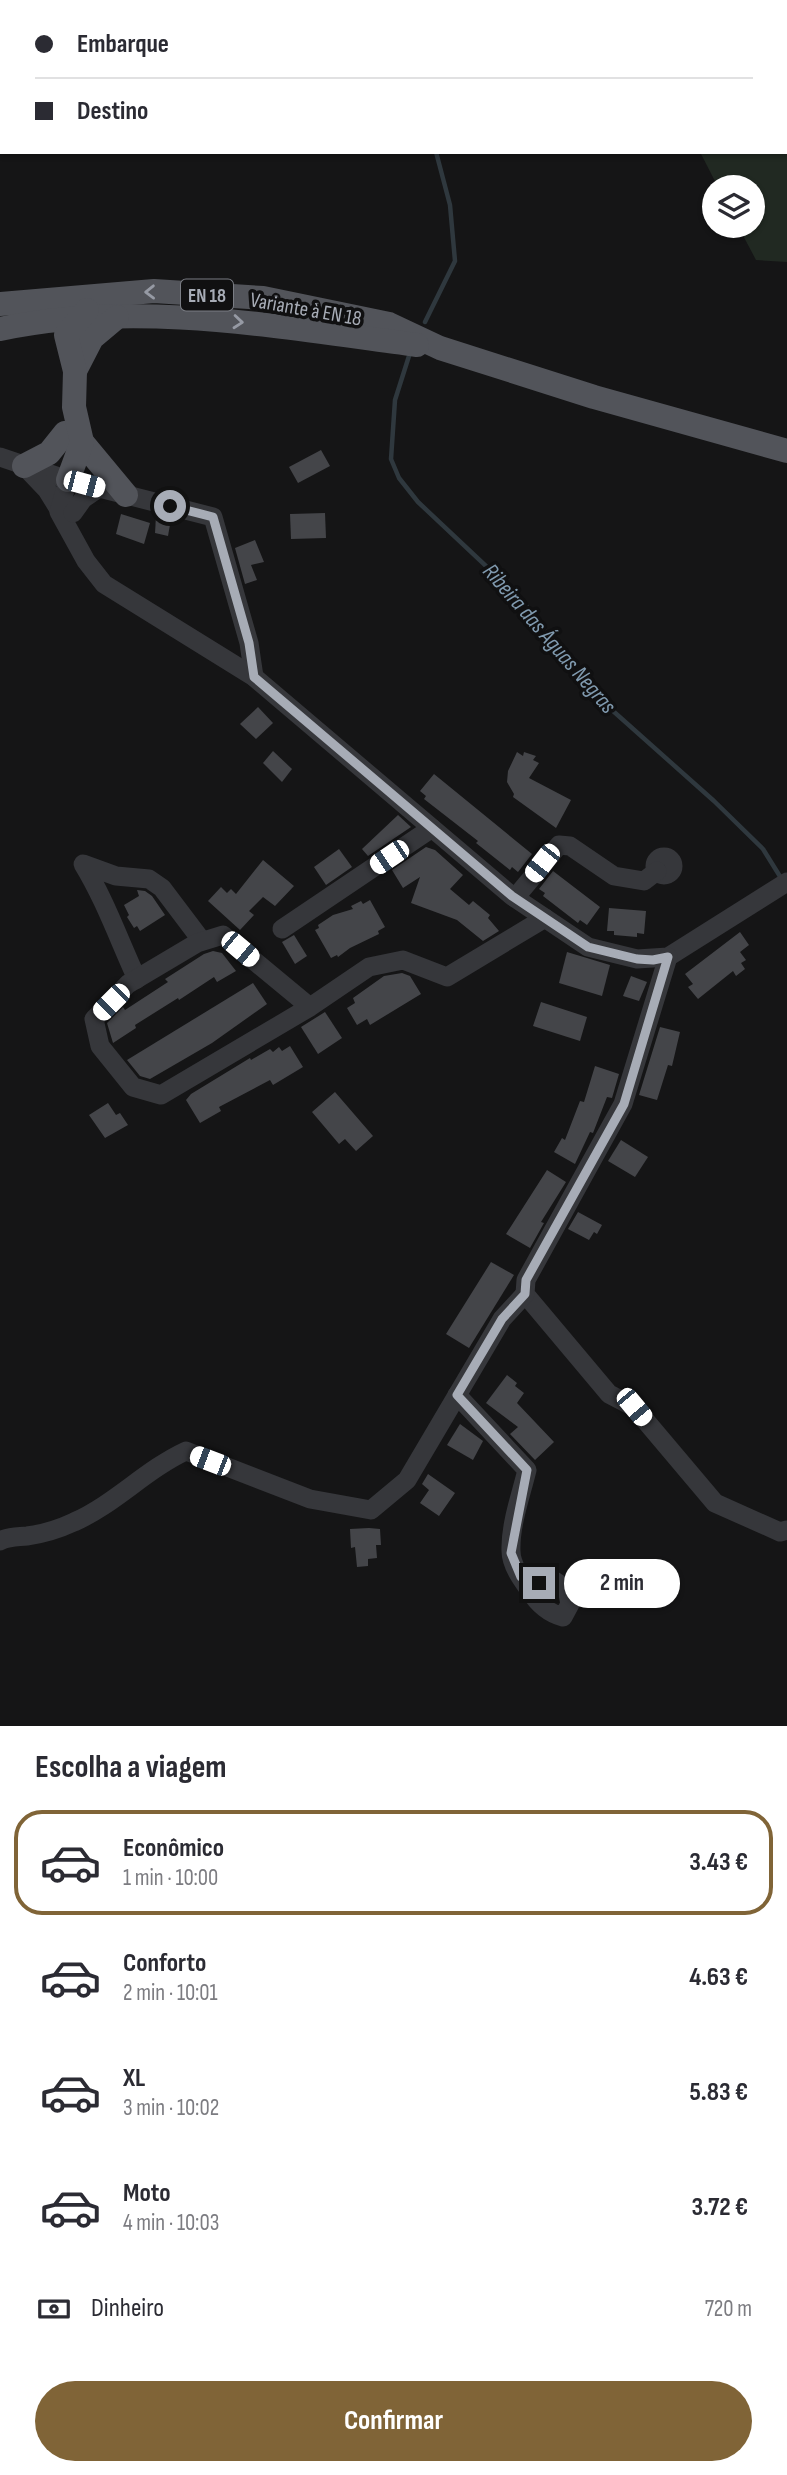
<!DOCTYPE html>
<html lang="pt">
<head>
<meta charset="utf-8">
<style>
  body { margin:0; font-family:"Sofia Sans Condensed",sans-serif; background:#f7f7f7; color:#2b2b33; height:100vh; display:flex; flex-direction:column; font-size:26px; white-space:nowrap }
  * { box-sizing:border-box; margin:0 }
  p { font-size:23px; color:#7c7c81 }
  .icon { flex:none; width:38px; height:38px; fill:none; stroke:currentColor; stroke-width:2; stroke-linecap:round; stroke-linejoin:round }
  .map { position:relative; height:1726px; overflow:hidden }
  .panel { display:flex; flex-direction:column; background:#fff; flex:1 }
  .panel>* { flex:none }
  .top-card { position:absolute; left:0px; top:0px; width:788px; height:154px; box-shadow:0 2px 5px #0004; display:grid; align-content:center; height:154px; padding:0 35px; background:#fff }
  .tools { position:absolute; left:702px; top:175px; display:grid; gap:14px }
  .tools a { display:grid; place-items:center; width:63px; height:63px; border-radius:50%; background:#fff; box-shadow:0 2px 5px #0004; font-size:35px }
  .end { position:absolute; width:32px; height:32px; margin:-16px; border:9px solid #a7acb6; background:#111; box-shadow:0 0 0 4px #111 }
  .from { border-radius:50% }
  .bubble { position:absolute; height:49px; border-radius:24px; background:#fff; box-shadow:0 2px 5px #0004; font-size:23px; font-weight:700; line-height:49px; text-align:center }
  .car { position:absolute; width:21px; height:42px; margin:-21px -10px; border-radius:9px; box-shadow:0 0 5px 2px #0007; background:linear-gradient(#fff 24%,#345 0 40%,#fff 0 76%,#345 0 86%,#fff 0) }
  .top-card b { display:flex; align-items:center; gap:24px; height:66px; font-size:26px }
  .top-card b+b { border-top:2px solid #e1e1e2 }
  .top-card i { width:18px; height:18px; background:#2b2b33 }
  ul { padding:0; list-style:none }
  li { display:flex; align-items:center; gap:21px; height:105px; margin:0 14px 10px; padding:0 21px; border:4px solid transparent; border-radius:28px }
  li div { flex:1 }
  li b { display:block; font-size:26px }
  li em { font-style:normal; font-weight:700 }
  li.current { border-color:#806437 }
  li>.icon { width:63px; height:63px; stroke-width:1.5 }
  h2 { padding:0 35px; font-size:32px; line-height:84px }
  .pay { display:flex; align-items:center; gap:18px; height:77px; padding:0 35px; font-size:26px }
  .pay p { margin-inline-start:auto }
  .button { display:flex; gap:14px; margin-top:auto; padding:14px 35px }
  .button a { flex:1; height:80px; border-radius:42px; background:#806437; color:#fff; font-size:28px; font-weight:700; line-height:80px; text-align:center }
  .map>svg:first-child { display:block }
  .green { fill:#212922 }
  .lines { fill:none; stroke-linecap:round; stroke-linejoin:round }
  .stream { stroke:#2f383e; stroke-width:4.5 }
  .building { fill:#444549 }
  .minor { stroke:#36373b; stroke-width:19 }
  .major { stroke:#52545a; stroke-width:24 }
  .oneway { stroke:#969aa4 }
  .route { stroke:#a7acb6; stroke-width:9 }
  .labels { text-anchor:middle; stroke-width:7; stroke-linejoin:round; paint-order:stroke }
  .shield { fill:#101011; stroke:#7a7d84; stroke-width:2 }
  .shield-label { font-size:19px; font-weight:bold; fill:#a7acb6 }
  .street-label { font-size:21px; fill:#a7acb6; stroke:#101011 }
  .water-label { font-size:23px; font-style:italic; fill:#809aaf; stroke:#101011 }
</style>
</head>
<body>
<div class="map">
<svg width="787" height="1726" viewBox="0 0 787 1726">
  <rect width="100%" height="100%" fill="#151516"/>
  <!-- green -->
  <polygon class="green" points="730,0 787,0 787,262 756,260 738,226 752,226 752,187 718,187 700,152 786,152 786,2 726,2"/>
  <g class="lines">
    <!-- stream -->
    <g class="stream">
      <polyline points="414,2 414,0"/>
      <polyline points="425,322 455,261 450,205 436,152"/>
      <polyline points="409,356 395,400 391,459 399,478 418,502 522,600 585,686 714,801 763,849 781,878"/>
    </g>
  </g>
  <!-- building -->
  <g class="building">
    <polygon points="321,450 330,466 298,483 289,467"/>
    <polygon points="325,513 326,538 291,539 290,514"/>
    <polygon points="121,514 150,523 144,544 116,534"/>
    <polygon points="156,516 171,519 168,536 155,533"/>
    <polygon points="255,540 264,562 251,565 257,580 245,584 235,548"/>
    <polygon points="258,707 273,723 256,739 240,724"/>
    <polygon points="273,751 292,769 282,782 263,763"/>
    <polygon points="517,752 523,756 524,752 536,756 533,760 539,763 529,778 571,800 556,828 513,797 514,794 507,782 508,771"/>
    <polygon points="434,774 532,854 518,872 512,867 510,870 476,843 478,841 424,799 426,796 420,791"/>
    <polygon points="398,815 411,827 368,856 362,849"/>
    <polygon points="426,847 435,850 463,875 450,889 469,905 473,901 490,915 488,918 499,931 483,941 457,920 411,903 420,877 403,888 392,870"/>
    <polygon points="339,849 352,867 326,885 314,867"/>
    <polygon points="263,860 294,886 275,906 263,897 249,911 254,915 240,930 208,901 221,887 227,893 231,889 236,894"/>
    <polygon points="553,871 600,907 587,925 580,920 578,923 543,896 545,893 539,889"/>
    <polygon points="137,890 145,891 152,896 165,915 140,931 137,926 134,928 127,917 129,915 124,905 139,896"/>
    <polygon points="370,900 385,927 378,931 379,934 350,948 338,957 337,955 331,958 315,930 319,928 318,925 333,915 353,909 351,906 361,901 363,904"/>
    <polygon points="609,908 646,911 644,934 637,933 637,937 614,935 614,931 607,931"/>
    <polygon points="740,932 749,945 740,952 746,960 741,963 745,969 736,976 733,971 698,999 688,987 693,984 685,974"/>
    <polygon points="294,935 307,956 295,964 282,942"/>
    <polygon points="213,951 222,953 236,971 217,982 214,977 179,1000 178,998 135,1025 136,1028 113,1043 107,1023 123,1007 125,1010 168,982 165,979 204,954"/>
    <polygon points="567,952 610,965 602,996 559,983"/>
    <polygon points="402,973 410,976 421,994 370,1025 367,1019 357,1025 347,1008 355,1003 353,998 384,976"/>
    <polygon points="631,976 647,982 639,1001 623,996"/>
    <polygon points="253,983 267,1004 212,1043 150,1079 140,1076 127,1060"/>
    <polygon points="541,1002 587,1017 580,1041 533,1026"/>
    <polygon points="325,1012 342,1038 318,1054 301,1027"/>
    <polygon points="660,1027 680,1032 672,1066 668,1065 657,1100 639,1095"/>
    <polygon points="290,1046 303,1067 273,1085 270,1080 219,1107 221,1111 200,1123 186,1100 191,1094 250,1058 251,1060 270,1049 273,1052 279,1047 282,1051"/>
    <polygon points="595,1066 619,1074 612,1098 607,1097 593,1133 590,1132 575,1164 554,1152 562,1138 565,1140 580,1101 584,1102"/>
    <polygon points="335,1092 373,1136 356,1151 345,1139 339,1144 312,1112"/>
    <polygon points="108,1103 116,1115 120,1113 128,1125 105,1138 89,1115"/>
    <polygon points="621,1140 648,1157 635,1177 608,1161"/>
    <polygon points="547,1170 566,1182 541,1222 544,1223 530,1248 506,1234"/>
    <polygon points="578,1212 602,1225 597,1234 594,1232 589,1240 568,1229"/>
    <polygon points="491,1262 514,1275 469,1348 446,1334"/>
    <polygon points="507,1375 517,1383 515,1386 524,1393 517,1403 554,1442 535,1460 510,1434 518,1427 486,1403"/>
    <polygon points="460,1424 483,1441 473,1460 447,1445"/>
    <polygon points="428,1474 455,1493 439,1516 420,1503 429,1490 422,1484"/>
    <polygon points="369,1528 380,1529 381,1545 376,1545 377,1558 368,1559 368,1566 357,1567 355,1547 351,1548 350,1529"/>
  </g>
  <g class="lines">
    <!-- minor -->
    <g class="minor">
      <polyline points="0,457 68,480 213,517 249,643 254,677"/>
      <polyline points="27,469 47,490 60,511"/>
      <polyline points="68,480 59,512 86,561 104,584 254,677 512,896 588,947 637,959 668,957 787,882"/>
      <polyline points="73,513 83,499 99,488"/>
      <circle cx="664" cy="866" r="9"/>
      <polyline points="515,898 559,845 570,846 614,876 644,881 657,871"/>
      <polyline points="282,929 432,828"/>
      <polyline points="668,957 623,1104 526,1280 525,1294 609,1394 634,1407 715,1503 780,1532 787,1530"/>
      <path d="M 137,979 C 119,940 105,900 83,864 L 116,876 L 149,879 L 162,888 L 202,941"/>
      <polyline points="310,1007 223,935 197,943 128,984 94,1019 100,1046 133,1087 161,1095 310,1007 369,967 403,960 447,977 545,918"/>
      <path d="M 457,1395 L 527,1470 C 521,1495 510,1525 511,1551 C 511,1565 522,1580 530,1591 C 538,1604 548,1613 563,1617 L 570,1604 L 567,1589 L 553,1580 L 539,1583 L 521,1577"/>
      <path d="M 0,1541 C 9,1536 17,1537 27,1536 C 43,1534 59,1529 74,1522 C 115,1504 145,1470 186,1451 L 310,1499 L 371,1510 L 407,1480 L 502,1319 L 525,1294"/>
    </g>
    <!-- major -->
    <g class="major">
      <polyline points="0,304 154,291 263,298 389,324 440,348 594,397 787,451"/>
      <path d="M 0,329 C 138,300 279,327 417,345"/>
      <polyline points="75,371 92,338 117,317"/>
      <polyline points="82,442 126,495"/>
      <polyline points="24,466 49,453 65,433"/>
      <polyline points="68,480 82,442 74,407 75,371 66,335 87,310"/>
    </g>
  </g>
  <!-- one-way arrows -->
  <defs><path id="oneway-chevron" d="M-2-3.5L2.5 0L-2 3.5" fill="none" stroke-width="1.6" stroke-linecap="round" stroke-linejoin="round" transform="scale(1.75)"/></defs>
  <g class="oneway">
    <use href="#oneway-chevron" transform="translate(150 292) rotate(179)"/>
    <use href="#oneway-chevron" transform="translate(238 322) rotate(5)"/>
  </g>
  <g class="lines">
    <!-- route -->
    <polyline class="route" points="170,506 213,517 249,643 254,677 512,896 588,947 637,959 653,960 668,957 624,1104 526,1280 525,1294 502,1319 457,1395 527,1470 511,1553 521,1577 539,1583"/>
  </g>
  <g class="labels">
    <!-- shield labels -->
    <rect class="shield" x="181" y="279.5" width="52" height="31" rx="5"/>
    <g class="shield-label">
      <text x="207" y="302">EN 18</text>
    </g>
    <!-- street labels -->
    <g class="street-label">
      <text transform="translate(306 309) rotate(10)" y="7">Variante à EN 18</text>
    </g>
    <!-- water labels -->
    <g class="water-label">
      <text transform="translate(550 638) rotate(49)" y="8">Ribeira das Águas Negras</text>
    </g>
  </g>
</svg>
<div class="tools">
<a><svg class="icon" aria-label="layers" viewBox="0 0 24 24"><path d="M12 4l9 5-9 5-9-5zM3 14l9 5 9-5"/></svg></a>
</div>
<i class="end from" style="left:170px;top:506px"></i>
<i class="end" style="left:539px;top:1583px"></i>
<div class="bubble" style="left:564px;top:1559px;width:116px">2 min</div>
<i class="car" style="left:84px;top:484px;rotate:105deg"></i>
<i class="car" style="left:389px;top:857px;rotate:236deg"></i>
<i class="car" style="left:542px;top:863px;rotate:218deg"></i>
<i class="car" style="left:240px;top:949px;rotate:130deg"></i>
<i class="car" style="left:111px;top:1002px;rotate:225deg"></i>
<i class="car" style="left:634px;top:1407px;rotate:140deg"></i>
<i class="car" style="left:210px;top:1461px;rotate:291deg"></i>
<div class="top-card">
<b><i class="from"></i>Embarque</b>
<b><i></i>Destino</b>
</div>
</div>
<section class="panel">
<h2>Escolha a viagem</h2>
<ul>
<li class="current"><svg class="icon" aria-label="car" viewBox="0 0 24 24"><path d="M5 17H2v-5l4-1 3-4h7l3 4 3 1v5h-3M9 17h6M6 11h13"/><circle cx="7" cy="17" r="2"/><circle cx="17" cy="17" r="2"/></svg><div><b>Econômico</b><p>1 min · 10:00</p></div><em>3.43 €</em></li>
<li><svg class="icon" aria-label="car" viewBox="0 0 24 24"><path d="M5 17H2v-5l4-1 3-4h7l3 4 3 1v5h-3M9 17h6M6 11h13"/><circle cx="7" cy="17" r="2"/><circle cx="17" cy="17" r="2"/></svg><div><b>Conforto</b><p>2 min · 10:01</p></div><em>4.63 €</em></li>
<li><svg class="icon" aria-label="car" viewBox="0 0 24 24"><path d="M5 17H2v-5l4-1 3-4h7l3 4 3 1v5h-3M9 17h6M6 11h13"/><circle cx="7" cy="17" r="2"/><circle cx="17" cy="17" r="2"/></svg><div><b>XL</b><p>3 min · 10:02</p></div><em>5.83 €</em></li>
<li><svg class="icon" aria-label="car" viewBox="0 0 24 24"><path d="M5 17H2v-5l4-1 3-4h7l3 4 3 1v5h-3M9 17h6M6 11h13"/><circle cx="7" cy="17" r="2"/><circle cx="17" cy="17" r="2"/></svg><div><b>Moto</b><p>4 min · 10:03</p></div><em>3.72 €</em></li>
</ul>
<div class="pay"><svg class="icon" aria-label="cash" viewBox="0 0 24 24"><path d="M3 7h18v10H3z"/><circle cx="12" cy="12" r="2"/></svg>Dinheiro<p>720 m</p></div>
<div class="button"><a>Confirmar</a></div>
</section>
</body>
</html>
